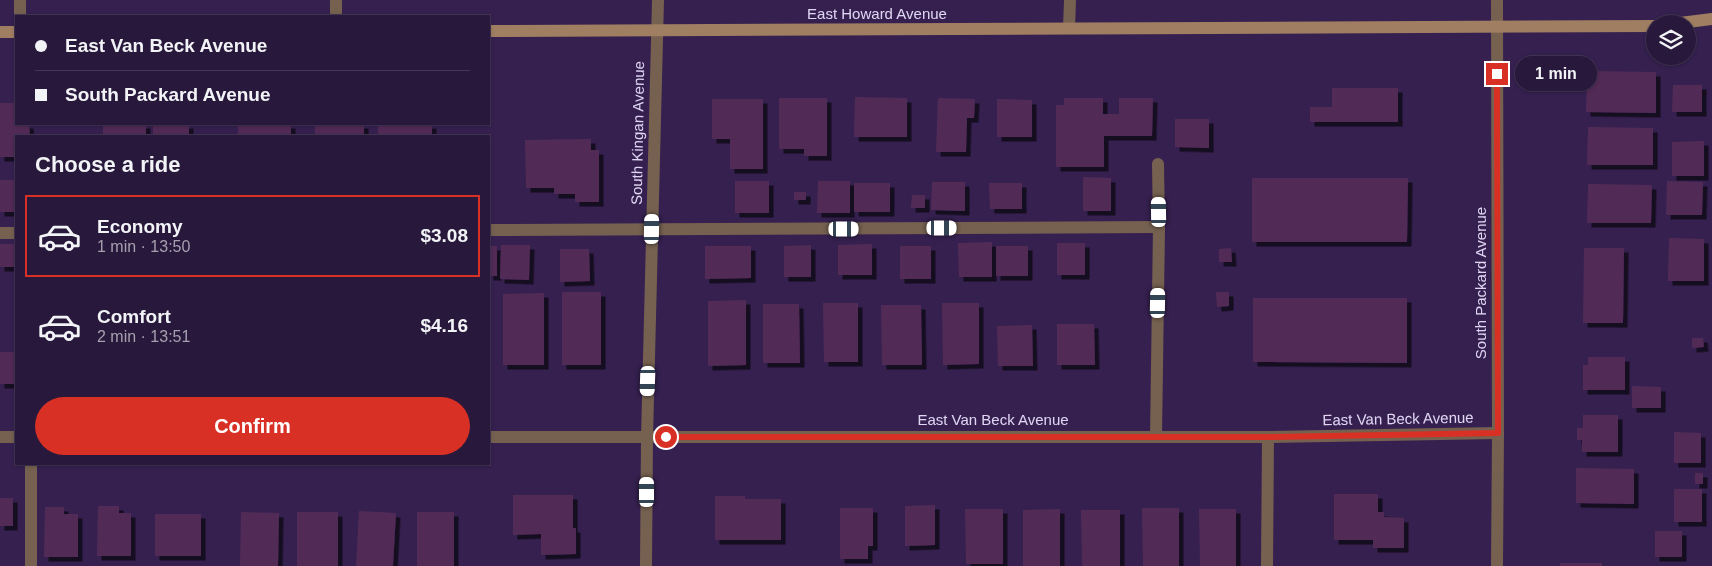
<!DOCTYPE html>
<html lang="en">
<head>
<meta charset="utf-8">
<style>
  body { margin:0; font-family:Arial,sans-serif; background:#302142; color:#f1f3f6; height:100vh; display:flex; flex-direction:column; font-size:19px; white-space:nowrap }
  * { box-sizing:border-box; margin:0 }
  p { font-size:16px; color:#a5a0af }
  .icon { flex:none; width:28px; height:28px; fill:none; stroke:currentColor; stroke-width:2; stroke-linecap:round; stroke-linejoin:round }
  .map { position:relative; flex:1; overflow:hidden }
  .panel { position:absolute; left:15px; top:135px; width:475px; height:330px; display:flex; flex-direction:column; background:#28183b; border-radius:0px; box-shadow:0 1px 4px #0004,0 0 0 1px #443755 }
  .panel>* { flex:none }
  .guide { position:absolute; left:15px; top:15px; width:475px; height:110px; border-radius:0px; box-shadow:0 1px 4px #0004,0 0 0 1px #443755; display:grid; align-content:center; height:110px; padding:0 20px; background:#28183b }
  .buttons { position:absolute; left:1646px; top:15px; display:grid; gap:10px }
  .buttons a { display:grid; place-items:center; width:50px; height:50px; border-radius:50%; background:#28183b; box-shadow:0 1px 4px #0004,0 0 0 1px #443755; font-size:25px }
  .end { position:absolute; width:22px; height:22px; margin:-11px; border:6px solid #d93025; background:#fff; box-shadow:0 0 0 2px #fff }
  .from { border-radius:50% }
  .bubble { position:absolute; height:35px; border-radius:18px; background:#28183b; box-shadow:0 1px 4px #0004,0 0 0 1px #443755; font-size:16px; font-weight:700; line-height:35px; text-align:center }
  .car { position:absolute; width:15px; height:30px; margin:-15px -8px; border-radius:6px; box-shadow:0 0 4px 1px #0007; background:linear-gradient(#fff 24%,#345 0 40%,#fff 0 76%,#345 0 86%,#fff 0) }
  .guide b { display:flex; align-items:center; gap:18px; height:48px; font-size:19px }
  .guide b+b { border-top:1px solid #443755 }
  .guide i { width:12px; height:12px; background:#f1f3f6 }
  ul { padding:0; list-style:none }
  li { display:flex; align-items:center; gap:15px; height:82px; margin:0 10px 8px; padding:0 10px; border:2px solid transparent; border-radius:0px }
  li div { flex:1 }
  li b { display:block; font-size:19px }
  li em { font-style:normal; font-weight:700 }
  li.on { border-color:#d93025 }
  li>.icon { width:45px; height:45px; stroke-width:1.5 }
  h2 { padding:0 20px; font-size:22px; line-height:60px }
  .button { display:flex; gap:10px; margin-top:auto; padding:10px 20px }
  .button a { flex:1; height:58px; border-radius:30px; background:#d93025; color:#fff; font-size:20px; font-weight:700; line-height:58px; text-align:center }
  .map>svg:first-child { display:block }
  .building { fill:#512c57; filter:url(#shadow) }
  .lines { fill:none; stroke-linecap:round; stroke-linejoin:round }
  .service { stroke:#766150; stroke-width:12 }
  .minor { stroke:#766150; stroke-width:12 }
  .tertiary { stroke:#766150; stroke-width:12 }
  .secondary { stroke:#9f7e62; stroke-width:12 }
  .route { stroke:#d93025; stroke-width:6 }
  .labels { text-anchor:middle; stroke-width:5; stroke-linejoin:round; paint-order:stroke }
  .street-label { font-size:15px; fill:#e0d6f4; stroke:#35204f }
</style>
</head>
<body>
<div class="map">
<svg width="1712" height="566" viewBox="0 0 1712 566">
  <defs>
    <filter id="shadow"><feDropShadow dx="4.5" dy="4.5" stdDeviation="0" flood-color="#0009"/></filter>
  </defs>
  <rect width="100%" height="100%" fill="#35204f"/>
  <!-- building -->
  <g class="building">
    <polygon points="1587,71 1656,72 1656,113 1586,112"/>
    <polygon points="1673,85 1702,85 1702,112 1672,112"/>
    <polygon points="1332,88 1398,88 1398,122 1310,122 1310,107 1332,107"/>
    <polygon points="855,97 907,98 907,137 854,137"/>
    <polygon points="779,98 827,98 827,156 804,156 804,149 779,149"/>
    <polygon points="938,98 975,99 974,118 967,118 966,152 936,152"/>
    <polygon points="1064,98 1103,98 1103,114 1119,114 1119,98 1153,98 1152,136 1104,136 1104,167 1056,167 1056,105 1064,105"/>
    <polygon points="712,99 763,99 763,169 730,169 730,139 712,139"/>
    <polygon points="997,99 1032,100 1032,137 997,137"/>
    <polygon points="0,103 16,103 16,124 29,124 30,136 16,136 16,157 0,157"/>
    <polygon points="1175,119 1209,119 1209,148 1175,147"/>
    <rect x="103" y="124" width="43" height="12"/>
    <rect x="153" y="124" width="36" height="12"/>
    <rect x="238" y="124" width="53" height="12"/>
    <rect x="315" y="124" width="49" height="12"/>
    <rect x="378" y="124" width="54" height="12"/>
    <polygon points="1588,127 1653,128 1653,165 1587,165"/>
    <polygon points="591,139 591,150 599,150 599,202 575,202 575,194 554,194 554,188 526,188 525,140"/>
    <polygon points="1704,141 1704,176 1672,176 1672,142"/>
    <polygon points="1083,177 1111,178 1111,211 1083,211"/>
    <polygon points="1252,178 1408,178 1407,242 1252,242"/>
    <rect x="0" y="180" width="16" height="32"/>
    <rect x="735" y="181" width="34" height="32"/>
    <polygon points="818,181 850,181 850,213 817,213"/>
    <polygon points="1667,181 1703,182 1702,215 1666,215"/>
    <polygon points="932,182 965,182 965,211 931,210"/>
    <rect x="854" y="183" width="36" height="29"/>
    <polygon points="989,183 1022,183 1022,209 990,209"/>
    <polygon points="1588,184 1652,185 1651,223 1587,223"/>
    <rect x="794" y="192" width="12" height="8"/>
    <polygon points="912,195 925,195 925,208 911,208"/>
    <polygon points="1669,238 1704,239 1704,281 1668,281"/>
    <polygon points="992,242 992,277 959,277 958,243"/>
    <rect x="1057" y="243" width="28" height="32"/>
    <polygon points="0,244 14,244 15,267 0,267"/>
    <polygon points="872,244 872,275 838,275 838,245"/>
    <polygon points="501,245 530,245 529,280 500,279"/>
    <polygon points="811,245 811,277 784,277 784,246"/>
    <rect x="489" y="246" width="8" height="30"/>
    <polygon points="705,246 751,246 751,278 705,279"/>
    <rect x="900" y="246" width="31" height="33"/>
    <rect x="996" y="246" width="32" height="30"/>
    <polygon points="1231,248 1232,262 1219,262 1219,249"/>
    <polygon points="1584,248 1624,248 1623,323 1583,323"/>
    <polygon points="560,249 589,249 590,281 560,282"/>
    <rect x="562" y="292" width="39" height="73"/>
    <polygon points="1216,292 1229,292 1229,306 1217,307"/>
    <polygon points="544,293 544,365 503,365 503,294"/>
    <polygon points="1253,298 1407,298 1407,363 1253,362"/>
    <polygon points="746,300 746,365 708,366 708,301"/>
    <polygon points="823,303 858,303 858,362 824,362"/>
    <polygon points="942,303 979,303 979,364 943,365"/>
    <polygon points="763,304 799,304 800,363 763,363"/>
    <polygon points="881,305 921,305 922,365 882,365"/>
    <polygon points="1057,324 1094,324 1095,365 1057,365"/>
    <polygon points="1032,325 1033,366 998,366 997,326"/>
    <polygon points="1692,338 1703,338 1704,347 1692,348"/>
    <rect x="0" y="352" width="15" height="32"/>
    <polygon points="1588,357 1625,357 1625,390 1583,390 1583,365 1588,365"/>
    <polygon points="1632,386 1661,387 1661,408 1632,408"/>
    <polygon points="1583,415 1618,415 1618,452 1582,452 1582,440 1577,440 1577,428 1583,428"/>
    <polygon points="1674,432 1701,433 1701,463 1674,463"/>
    <polygon points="1576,468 1634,469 1634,504 1576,503"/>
    <rect x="1695" y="473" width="8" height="11"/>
    <rect x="1674" y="489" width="28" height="33"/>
    <polygon points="1334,494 1378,494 1378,512 1384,512 1384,517 1404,518 1404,548 1373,548 1373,540 1334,540"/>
    <polygon points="513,495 573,495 573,528 576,528 576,554 541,555 541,534 513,535"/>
    <polygon points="715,496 745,496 745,499 781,499 781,540 715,540"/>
    <rect x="0" y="498" width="13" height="28"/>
    <polygon points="935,505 935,545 905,546 905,506"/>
    <polygon points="98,506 119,506 119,513 131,513 131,556 97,556"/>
    <polygon points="45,507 64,507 64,514 78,514 78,557 44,557"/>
    <polygon points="840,508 873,508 873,546 868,546 868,559 840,559"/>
    <polygon points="1142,508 1179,508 1179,566 1143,566"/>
    <polygon points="965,509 1003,509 1003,564 966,564"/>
    <polygon points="1060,509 1060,566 1023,566 1023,510"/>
    <polygon points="1199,509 1236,509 1236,566 1200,566"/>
    <polygon points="1081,510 1120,510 1120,566 1082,566"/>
    <polygon points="359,511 396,513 393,566 356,566"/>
    <polygon points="241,512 279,513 278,566 240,566"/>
    <rect x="297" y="512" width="41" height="54"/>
    <rect x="417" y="512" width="37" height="54"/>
    <rect x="155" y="514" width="46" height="42"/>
    <rect x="1655" y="531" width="27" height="26"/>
    <rect x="1560" y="563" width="42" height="3"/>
  </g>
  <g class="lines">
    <!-- service -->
    <g class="service">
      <polyline points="20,0 20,16"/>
      <polyline points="336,0 336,16"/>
      <polyline points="1069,28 1070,0"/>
      <polyline points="489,230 1159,227"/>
      <polyline points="0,233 16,233"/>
      <polyline points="1156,437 1159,227 1158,164"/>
      <polyline points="31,566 31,464"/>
      <polyline points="1267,566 1268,437"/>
    </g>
    <!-- minor -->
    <g class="minor">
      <polyline points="0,437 16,437"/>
      <polyline points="489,437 1268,437 1498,433"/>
      <polyline points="646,566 647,437 658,0"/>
    </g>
    <!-- tertiary -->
    <polyline class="tertiary" points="1497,566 1498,433 1497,0"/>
    <!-- secondary -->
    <g class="secondary">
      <polyline points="1672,24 1712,19"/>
      <polyline points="489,31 1655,26"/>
      <polyline points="0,32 16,32"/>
    </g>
  </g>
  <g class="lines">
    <!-- route -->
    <polyline class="route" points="666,437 1268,437 1498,433 1497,74"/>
  </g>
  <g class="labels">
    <!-- street labels -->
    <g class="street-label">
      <text x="877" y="19">East Howard Avenue</text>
      <text transform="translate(638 133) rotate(-89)" y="5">South Kingan Avenue</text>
      <text transform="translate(1481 283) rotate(-90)" y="5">South Packard Avenue</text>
      <text transform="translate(1398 419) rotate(-1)" y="5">East Van Beck Avenue</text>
      <text x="993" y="425">East Van Beck Avenue</text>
    </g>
  </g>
</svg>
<div class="buttons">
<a><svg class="icon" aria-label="layers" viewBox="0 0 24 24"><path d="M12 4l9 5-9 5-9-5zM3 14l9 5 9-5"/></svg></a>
</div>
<i class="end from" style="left:666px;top:437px"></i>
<i class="end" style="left:1497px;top:74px"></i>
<div class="bubble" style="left:1515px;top:56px;width:82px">1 min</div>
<i class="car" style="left:1159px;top:212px;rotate:359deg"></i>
<i class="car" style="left:942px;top:228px;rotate:90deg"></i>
<i class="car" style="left:652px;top:229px;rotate:1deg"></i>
<i class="car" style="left:844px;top:229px;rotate:90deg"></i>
<i class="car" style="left:1158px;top:303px;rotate:1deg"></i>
<i class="car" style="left:648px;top:381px;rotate:182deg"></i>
<i class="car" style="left:647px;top:492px;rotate:0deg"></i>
<div class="guide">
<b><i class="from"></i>East Van Beck Avenue</b>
<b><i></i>South Packard Avenue</b>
</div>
<section class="panel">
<h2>Choose a ride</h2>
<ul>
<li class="on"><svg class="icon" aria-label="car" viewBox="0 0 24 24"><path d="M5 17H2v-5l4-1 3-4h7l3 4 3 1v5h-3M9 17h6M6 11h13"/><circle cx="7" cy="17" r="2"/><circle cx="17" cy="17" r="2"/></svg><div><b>Economy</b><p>1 min · 13:50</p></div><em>$3.08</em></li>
<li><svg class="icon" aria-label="car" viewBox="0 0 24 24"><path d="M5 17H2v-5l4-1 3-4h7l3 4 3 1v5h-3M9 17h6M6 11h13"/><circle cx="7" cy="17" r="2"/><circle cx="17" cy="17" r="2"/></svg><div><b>Comfort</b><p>2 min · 13:51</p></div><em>$4.16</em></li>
</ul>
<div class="button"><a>Confirm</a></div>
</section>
</div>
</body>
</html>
